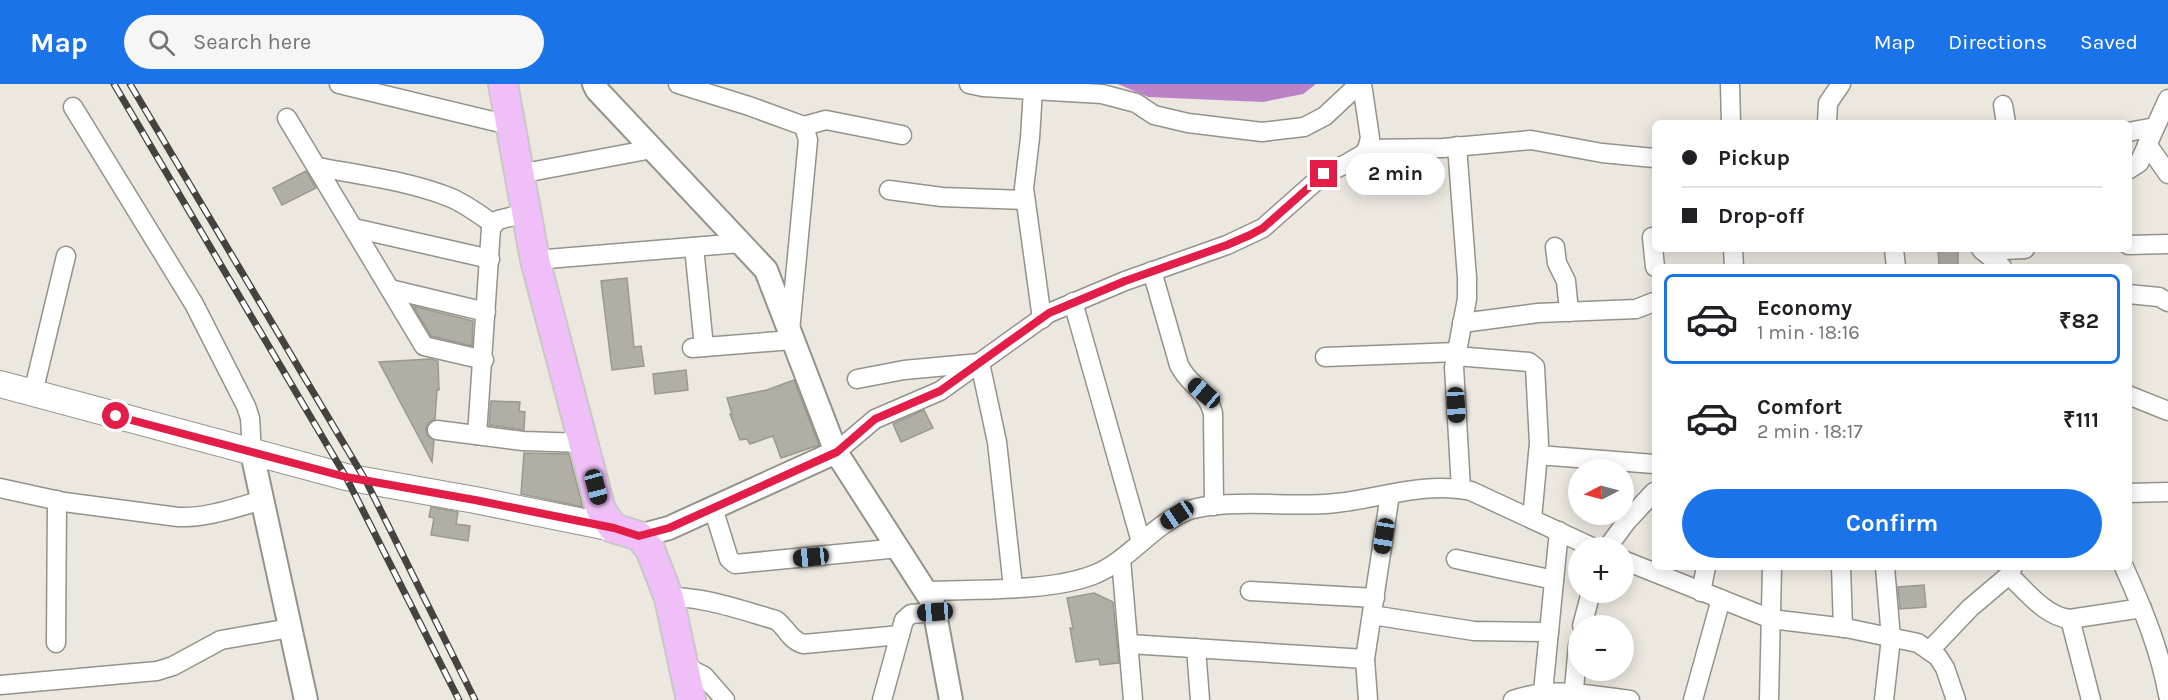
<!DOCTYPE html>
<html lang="en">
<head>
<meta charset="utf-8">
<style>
  body { margin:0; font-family:Karla,sans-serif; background:#f6f6f6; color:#202124; height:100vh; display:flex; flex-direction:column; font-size:22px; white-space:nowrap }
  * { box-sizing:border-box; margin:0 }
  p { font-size:20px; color:#757577 }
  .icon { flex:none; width:33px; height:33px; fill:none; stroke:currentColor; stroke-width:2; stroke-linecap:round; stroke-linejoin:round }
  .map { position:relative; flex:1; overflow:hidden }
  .panel { position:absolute; left:1652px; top:180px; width:480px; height:306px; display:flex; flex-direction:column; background:#fff; border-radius:9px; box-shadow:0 3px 15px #0003 }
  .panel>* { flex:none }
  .banner { position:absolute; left:1652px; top:36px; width:480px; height:132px; border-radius:9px; box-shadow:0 3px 15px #0003; display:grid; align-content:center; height:132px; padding:0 30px; background:#fff }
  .needle { width:39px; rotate:264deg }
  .controls { position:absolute; left:1568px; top:375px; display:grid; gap:12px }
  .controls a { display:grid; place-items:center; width:66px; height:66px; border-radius:50%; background:#fff; box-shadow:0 3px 15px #0003; font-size:30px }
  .end { position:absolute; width:27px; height:27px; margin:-14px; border:8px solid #e11d48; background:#fff; box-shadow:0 0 0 3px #fff }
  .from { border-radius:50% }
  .bubble { position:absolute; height:42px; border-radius:21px; background:#fff; box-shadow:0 3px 15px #0003; font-size:20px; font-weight:700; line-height:42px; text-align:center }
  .car { position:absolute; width:18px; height:36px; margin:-18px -9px; border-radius:8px; box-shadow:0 0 4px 2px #0007; background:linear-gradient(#222 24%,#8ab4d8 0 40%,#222 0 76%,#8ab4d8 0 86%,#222 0) }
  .banner b { display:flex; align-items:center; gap:21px; height:57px; font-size:22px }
  .banner b+b { border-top:2px solid #e0e0e0 }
  .banner i { width:15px; height:15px; background:#202124 }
  ul { padding:10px 0 0; list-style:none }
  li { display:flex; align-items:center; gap:18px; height:90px; margin:0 12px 9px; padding:0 18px; border:3px solid transparent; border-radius:9px }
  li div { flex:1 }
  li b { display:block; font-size:22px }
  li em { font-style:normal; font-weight:700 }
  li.on { border-color:#1a73e8 }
  li>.icon { width:54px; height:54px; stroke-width:1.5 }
  .action { display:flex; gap:12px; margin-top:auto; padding:12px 30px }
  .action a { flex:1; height:69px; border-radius:36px; background:#1a73e8; color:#fff; font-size:24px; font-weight:700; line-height:69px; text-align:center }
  header { display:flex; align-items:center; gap:36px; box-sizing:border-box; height:84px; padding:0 30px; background:#1a73e8; color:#fff }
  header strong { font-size:28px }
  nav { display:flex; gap:33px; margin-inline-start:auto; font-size:21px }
  .search { width:420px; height:54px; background:#f6f6f6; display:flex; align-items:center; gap:15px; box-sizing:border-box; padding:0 21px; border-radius:33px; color:#757577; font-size:22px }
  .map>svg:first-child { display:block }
  .water { fill:#bc82c7 }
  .building { fill:#b1aea5; stroke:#9b9890; stroke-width:1.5 }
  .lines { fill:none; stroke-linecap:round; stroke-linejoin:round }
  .minor-casing { stroke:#95928a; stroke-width:21 }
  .tertiary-casing { stroke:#95928a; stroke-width:26 }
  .secondary-casing { stroke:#95928a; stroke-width:28 }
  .primary-casing { stroke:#c8c7c7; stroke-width:32 }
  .minor { stroke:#fff; stroke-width:18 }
  .tertiary { stroke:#fff; stroke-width:22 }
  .secondary { stroke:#fff; stroke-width:26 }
  .primary { stroke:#f0bff8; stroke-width:28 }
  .rail-casing { stroke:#44433f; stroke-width:7 }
  .rail { stroke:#fff; stroke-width:4.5; stroke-dasharray:14; stroke-linecap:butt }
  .route { stroke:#e11d48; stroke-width:8 }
</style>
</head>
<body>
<header>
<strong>Map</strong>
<div class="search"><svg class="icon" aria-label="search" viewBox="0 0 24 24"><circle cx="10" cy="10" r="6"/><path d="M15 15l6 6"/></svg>Search here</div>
<nav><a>Map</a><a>Directions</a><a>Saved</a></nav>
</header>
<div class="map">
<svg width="2168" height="616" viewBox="0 0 2168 616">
  <rect width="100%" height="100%" fill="#ece8e0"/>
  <!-- water -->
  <polygon class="water" points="1118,0 1316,0 1303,10 1263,18 1148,13"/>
  <!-- building -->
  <g class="building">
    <polygon points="306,87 316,104 282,121 273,104"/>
    <polygon points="1938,165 1958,165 1958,183 1939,183"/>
    <polygon points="627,194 634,263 641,262 644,282 612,286 601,197"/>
    <polygon points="413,222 473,237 472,262 431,252"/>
    <polygon points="430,275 438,277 439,306 437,306 435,335 428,339 426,345 427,351 434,356 432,378 379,278"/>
    <polygon points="686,286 688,306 655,310 653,290"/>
    <polygon points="794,296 819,361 781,374 773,352 750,360 747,355 740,356 730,330 732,330 727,314 767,306"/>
    <polygon points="491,317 520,318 519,327 525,328 524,346 489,341"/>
    <polygon points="924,326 933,344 901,358 893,340"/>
    <polygon points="524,369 569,370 583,423 521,410"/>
    <polygon points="431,423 458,428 456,440 470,442 468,457 431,451 434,434 429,433"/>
    <polygon points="1924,501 1926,523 1900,525 1898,503"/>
    <polygon points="1094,509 1113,518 1119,579 1100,581 1099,575 1076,578 1070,544 1073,544 1067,514"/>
  </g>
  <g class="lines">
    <defs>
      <g id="minor">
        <polyline points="339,0 509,41"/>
        <polyline points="678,0 749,22 804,42 808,56 790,247"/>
        <polyline points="969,0 983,3 1102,10 1136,19 1154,31 1188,39 1262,48 1304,43 1325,32 1359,0"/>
        <polyline points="1730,0 1731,39"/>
        <polyline points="1033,6 1030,54 1024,104 1042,235"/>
        <polyline points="2003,21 2006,39"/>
        <polyline points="73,23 194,220 246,322 250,334 252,369"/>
        <polyline points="287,34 424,262 484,276"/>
        <polyline points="1827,39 1828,19 1841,0"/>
        <polyline points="804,42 826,36 902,51"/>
        <polyline points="2128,48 2155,43"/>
        <polyline points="2147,60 2168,90"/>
        <polyline points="1457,62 1467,194 1467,215 1454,283 1461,405"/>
        <polyline points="1367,65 1443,64 1531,56 1602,69 1654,74"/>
        <path d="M 318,83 C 361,91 408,97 449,113 C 466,120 479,130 493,140"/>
        <polyline points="2128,86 2139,79 2168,15"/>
        <polyline points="519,90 652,65"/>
        <polyline points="889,106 942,113 1025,116"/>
        <polyline points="354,144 490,175"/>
        <polyline points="1652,153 1655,183"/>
        <polyline points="2128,161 2168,160"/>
        <polyline points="694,163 704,263"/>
        <polyline points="1555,163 1557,179 1566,197 1569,228"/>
        <polyline points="1733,165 1734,183"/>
        <polyline points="1894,165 1896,183"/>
        <polyline points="1981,165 2002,183"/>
        <polyline points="1983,167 2025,165"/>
        <polyline points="535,176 741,159"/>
        <path d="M 1152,187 L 1179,281 C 1189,302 1206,304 1213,329 L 1214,422"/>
        <polyline points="390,205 486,228"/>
        <polyline points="2128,210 2159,213 2168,218"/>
        <polyline points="1073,218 1141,458"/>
        <polyline points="1462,239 1538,229 1636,225 1654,218"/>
        <polyline points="692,264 792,256"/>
        <polyline points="1456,272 1529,278 1535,283 1539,359 1532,435"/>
        <polyline points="1325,273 1457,268"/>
        <polyline points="857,295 904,286 980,279 997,358 1013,503"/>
        <polyline points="33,309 66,172"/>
        <polyline points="2128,311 2168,327"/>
        <polyline points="437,346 523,357 584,359"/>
        <polyline points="477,351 491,144 498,136 526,129"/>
        <polyline points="836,368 875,335 940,307 1049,229 1125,197 1227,161 1263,144 1324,90 1346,80 1363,70 1367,65 1370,54 1362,0"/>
        <polyline points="1538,371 1654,380"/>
        <path d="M 0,404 L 64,418 L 178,433 C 208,434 234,424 263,416"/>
        <polyline points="2128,409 2168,408"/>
        <polyline points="713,424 729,475 735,480 899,464"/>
        <polyline points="1607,464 1627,437 1654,408"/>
        <polyline points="1121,475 1133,616"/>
        <polyline points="1456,475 1554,496"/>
        <polyline points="1623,476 1771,535 1846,544 1918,559 1938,573 1945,584 1956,616"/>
        <polyline points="1841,483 1843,544"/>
        <path d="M 2124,483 C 2143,525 2160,566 2168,611"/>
        <path d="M 2009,491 C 2026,507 2046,533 2070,535 L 2142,524"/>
        <path d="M 926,507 C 975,505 1049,508 1093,491 C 1129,477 1151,442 1187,427 C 1194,424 1201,423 1209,422 C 1251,416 1294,424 1336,419 C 1382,414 1425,397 1471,407 L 1594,464"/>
        <polyline points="1250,507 1375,514"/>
        <polyline points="1701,508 1706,483"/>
        <path d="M 669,514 C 696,510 747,528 776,536 C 786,543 791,558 804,560 L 900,551"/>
        <polyline points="1372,531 1474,547 1549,548"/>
        <polyline points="2070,535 2091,616"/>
        <polyline points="1582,542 1591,508"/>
        <polyline points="56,559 57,416"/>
        <polyline points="1129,560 1365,575"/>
        <polyline points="1196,564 1200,616"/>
        <polyline points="1930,566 1970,524 2009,491 2013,483"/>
        <polyline points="683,581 704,592 725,616"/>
        <polyline points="0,601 157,587 173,582 221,556 290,544"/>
        <polyline points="1543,608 1559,447"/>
        <polyline points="882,616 904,536 911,530 935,528"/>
        <polyline points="1368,616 1365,575 1390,410"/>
        <path d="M 1513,616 C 1552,602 1590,611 1630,616"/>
        <polyline points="1573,616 1578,561"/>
        <polyline points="1693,616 1721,515"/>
        <polyline points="1769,616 1772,483"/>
        <polyline points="1884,616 1891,554 1885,483"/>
      </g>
      <g id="tertiary">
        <polyline points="594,0 597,6 766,186 836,368 933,519 951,616"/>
        <polyline points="252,369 306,616"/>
        <polyline points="639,452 669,444 836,368"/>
      </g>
      <polyline id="secondary" points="0,300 346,393 475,416 613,444"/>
      <polyline id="primary" points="503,0 535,176 601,426 613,444 639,452 650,465 669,514 691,616"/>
    </defs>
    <!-- minor casing -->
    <use href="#minor" class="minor-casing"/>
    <!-- tertiary casing -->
    <use href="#tertiary" class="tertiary-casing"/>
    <!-- secondary casing -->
    <use href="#secondary" class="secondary-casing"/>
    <!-- primary casing -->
    <use href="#primary" class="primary-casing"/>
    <!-- minor -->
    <use href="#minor" class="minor"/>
    <!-- tertiary -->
    <use href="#tertiary" class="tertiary"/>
    <!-- secondary -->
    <use href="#secondary" class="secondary"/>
    <!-- primary -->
    <use href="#primary" class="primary"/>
    <defs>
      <g id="rail">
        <polyline points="114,0 346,393 459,616"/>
        <polyline points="130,0 366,397 475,616"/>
      </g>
    </defs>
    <!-- rail casing -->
    <use href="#rail" class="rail-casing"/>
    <!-- rail -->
    <use href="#rail" class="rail"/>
  </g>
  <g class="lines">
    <!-- route -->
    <polyline class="route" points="116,332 346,393 475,416 614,444 639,452 669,444 837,368 875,335 940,307 1049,229 1125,197 1227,161 1250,151 1263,144 1324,90"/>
  </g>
</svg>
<div class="controls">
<a><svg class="needle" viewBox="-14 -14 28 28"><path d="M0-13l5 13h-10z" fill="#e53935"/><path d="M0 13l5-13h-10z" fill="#757577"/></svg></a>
<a>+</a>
<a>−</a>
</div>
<i class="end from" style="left:116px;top:332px"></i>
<i class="end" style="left:1324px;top:90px"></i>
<div class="bubble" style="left:1346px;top:69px;width:99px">2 min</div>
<i class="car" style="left:1204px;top:309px;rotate:310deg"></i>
<i class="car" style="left:1456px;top:321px;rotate:177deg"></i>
<i class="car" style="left:596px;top:403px;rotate:165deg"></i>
<i class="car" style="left:1177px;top:431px;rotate:236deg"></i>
<i class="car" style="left:1384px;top:452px;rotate:189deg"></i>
<i class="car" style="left:811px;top:473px;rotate:264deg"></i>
<i class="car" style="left:935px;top:528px;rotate:266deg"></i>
<div class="banner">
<b><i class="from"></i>Pickup</b>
<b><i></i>Drop-off</b>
</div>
<section class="panel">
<ul>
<li class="on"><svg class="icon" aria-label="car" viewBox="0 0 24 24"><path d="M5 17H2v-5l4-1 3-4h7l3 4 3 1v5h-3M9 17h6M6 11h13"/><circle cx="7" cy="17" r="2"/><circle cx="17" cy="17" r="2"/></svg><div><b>Economy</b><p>1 min · 18:16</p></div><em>₹82</em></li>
<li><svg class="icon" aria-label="car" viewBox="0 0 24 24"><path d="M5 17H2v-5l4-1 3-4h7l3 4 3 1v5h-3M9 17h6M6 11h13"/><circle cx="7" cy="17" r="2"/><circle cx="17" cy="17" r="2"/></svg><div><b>Comfort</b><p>2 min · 18:17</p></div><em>₹111</em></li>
</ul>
<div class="action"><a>Confirm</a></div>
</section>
</div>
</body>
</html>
